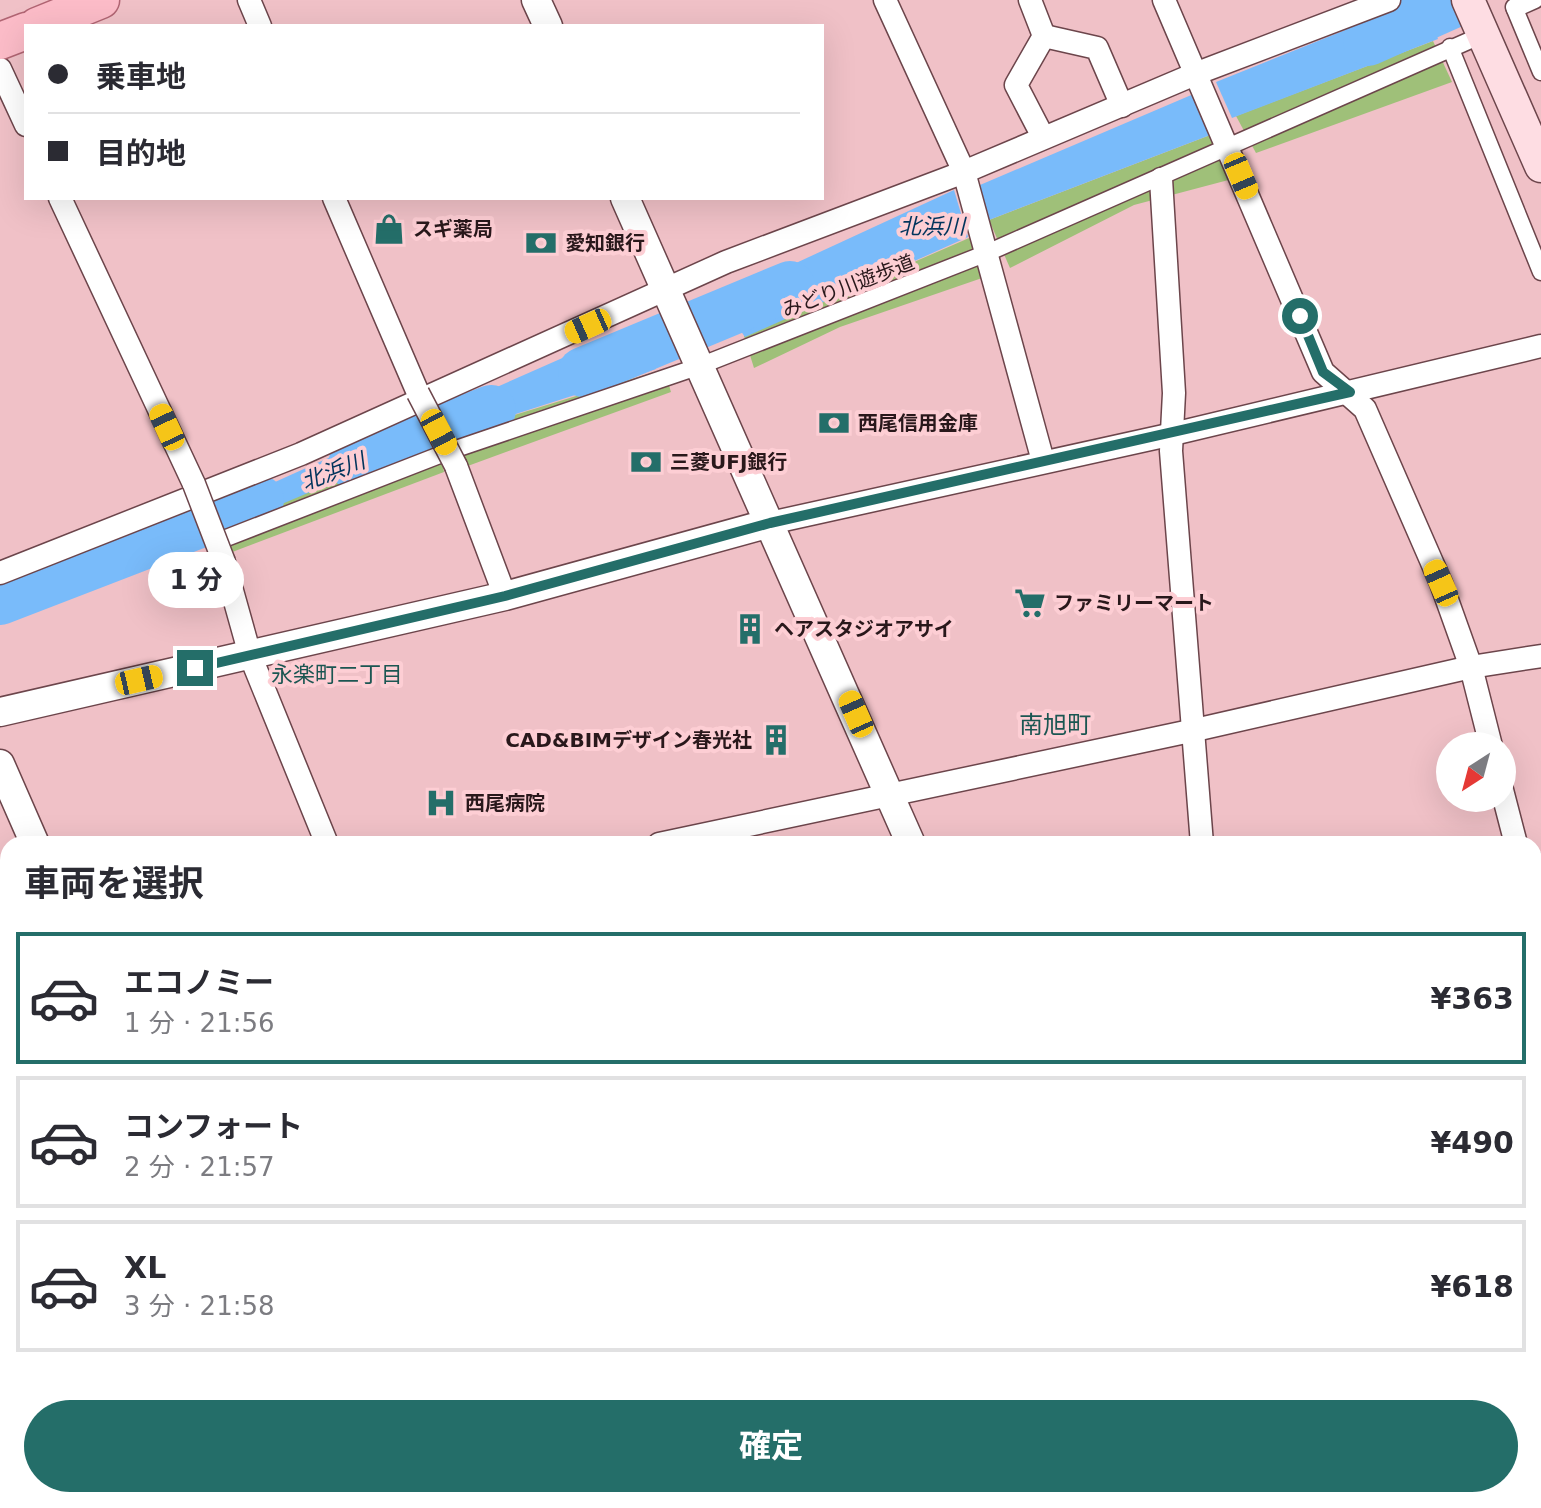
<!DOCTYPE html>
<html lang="ja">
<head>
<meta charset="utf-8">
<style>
  body { margin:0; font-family:"DejaVu Sans","Noto Sans JP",sans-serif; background:#f7f7f7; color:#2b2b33; height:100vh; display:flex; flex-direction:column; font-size:30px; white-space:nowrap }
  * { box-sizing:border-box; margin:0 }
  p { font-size:26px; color:#7c7c81 }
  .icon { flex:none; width:44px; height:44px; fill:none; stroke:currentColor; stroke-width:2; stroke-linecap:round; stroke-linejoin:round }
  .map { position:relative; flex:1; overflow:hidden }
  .side { position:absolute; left:0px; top:836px; width:1542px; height:672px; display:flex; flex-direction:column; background:#fff; border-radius:24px 24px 0 0; box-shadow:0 8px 32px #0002 }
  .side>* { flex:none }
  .hud { position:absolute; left:24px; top:24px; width:800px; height:176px; border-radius:0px; box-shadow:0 8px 32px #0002; display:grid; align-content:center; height:176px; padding:0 24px; background:#fff }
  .needle { width:52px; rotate:216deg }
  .controls { position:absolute; left:1436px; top:732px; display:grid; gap:16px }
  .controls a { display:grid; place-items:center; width:80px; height:80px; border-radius:50%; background:#fff; box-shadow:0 8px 32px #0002; font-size:40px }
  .end { position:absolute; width:36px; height:36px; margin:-18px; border:10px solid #246e69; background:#fff; box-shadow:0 0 0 4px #fff }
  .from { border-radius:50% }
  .bubble { position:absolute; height:56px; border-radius:28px; background:#fff; box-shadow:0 8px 32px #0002; font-size:26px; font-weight:700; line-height:56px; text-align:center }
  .car { position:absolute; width:24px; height:48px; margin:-24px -12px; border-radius:10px; box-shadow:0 0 6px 2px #0007; background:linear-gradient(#f5c518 24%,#345 0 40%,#f5c518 0 76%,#345 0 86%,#f5c518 0) }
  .hud b { display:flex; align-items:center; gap:28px; height:76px; font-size:30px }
  .hud b+b { border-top:2px solid #e1e1e2 }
  .hud i { width:20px; height:20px; background:#2b2b33 }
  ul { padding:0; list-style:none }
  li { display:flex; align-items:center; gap:24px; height:132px; margin:0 16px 12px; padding:0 8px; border:4px solid #e1e1e2; border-radius:0px }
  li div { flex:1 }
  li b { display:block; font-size:30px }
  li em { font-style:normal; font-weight:700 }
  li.current { border-color:#246e69 }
  li>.icon { width:72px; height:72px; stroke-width:1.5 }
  h2 { padding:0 24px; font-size:36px; line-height:96px }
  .primary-button { display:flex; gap:16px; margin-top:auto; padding:16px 24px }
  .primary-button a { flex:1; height:92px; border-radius:48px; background:#246e69; color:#fff; font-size:32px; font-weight:700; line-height:92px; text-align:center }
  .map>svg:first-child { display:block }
  .green { fill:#9fc079 }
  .water { fill:#79bbfa }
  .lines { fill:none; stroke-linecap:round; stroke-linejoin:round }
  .river { stroke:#79bbfa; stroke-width:50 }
  .pedestrian-casing { stroke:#6c454b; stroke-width:19 }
  .minor-casing { stroke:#6c454b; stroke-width:25 }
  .tertiary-casing { stroke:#6c454b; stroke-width:31 }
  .secondary-casing { stroke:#6c454b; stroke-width:35 }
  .primary-casing { stroke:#b16573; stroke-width:39 }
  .pedestrian { stroke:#fff; stroke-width:16 }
  .minor { stroke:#fff; stroke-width:22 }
  .tertiary { stroke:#fff; stroke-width:28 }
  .secondary { stroke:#fedde3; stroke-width:32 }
  .primary { stroke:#fcbcc8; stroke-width:36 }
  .minor-bridge-casing { stroke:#6c454b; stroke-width:25; stroke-linecap:butt }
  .minor-bridge { stroke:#fff; stroke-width:22 }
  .route { stroke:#246e69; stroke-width:10 }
  .labels { text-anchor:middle; stroke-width:8; stroke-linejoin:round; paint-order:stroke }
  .poi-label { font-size:20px; font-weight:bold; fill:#29181b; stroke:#fdced4; text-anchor:start }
  .street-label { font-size:20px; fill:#29181b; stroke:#fdced4 }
  .water-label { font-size:22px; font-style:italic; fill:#01345c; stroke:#fdced4 }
  .neighbourhood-label { font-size:22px; fill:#1b5652; stroke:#fdced4 }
  .quarter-label { font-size:24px; fill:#1b5652; stroke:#fdced4 }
</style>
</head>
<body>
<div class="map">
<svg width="1541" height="1508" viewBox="0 0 1541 1508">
  <rect width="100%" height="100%" fill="#f0c1c7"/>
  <!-- green -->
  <g class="green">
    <polygon points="1433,41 1452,82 1256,153 1236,116"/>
    <polygon points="1218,132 1236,178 1134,205 1010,268 989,220"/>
    <polygon points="976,235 985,277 840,327 754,368 744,336"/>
    <polygon points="664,369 671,392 465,467 453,434"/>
    <polygon points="436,435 444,472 227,554 218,531"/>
  </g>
  <!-- water -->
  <g class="water">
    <polygon points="1420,0 1424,0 1438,39 1232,118 1216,82"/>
    <polygon points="1196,93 1218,132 989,220 980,185"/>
    <polygon points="954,190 968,237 745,337 718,299"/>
    <polygon points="635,326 656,369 453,434 440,412"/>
    <polygon points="408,422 419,446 218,531 211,511"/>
    <polygon points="171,518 183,550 0,625 0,589"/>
  </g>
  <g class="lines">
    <!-- river -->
    <g class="river">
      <polyline points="1368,41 1460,0"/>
      <polyline points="583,372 790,286"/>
      <polyline points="353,464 491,410"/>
      <polyline points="0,600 259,500"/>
    </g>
    <defs>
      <g id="pedestrian">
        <polyline points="1514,7 1541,72"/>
        <polyline points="1515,9 1535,0"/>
        <polyline points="1450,47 1541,272"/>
        <polyline points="216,542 450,451 697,367 987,253 1482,35"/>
      </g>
      <g id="minor">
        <polyline points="249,0 260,26"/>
        <polyline points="885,0 964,172 1043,461"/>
        <polyline points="1030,0 1044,36 1016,85 1043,137"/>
        <polyline points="1164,0 1323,372 1365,409 1441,583 1471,667 1491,746"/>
        <polyline points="1044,36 1097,48 1122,106"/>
        <polyline points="0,69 26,125"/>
        <polyline points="1161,179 1174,393 1171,451 1202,844"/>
        <polyline points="60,198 194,484"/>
        <polyline points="334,198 418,393"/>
        <polyline points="456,466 505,596"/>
        <polyline points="770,523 1173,434 1541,346"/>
        <polyline points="224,562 250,655 327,844"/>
        <polyline points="0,573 301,454 726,262 964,172 1195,74 1389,0"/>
        <polyline points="1502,790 1516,844"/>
        <polyline points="659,844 1195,730 1471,667 1541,656"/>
        <polyline points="1534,866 1541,865"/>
        <polyline points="1534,925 1541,957"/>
        <polyline points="0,996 8,994"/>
        <polyline points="1534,1037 1541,1030"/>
        <polyline points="0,1079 8,1073"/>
        <polyline points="1534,1251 1541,1247"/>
        <polyline points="1534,1324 1541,1338"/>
        <polyline points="0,1350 8,1345"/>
        <polyline points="0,1376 8,1392"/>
        <polyline points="64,1500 68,1508"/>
        <polyline points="232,1500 237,1508"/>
        <polyline points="640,1500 642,1508"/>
        <polyline points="175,1508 188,1500"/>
        <polyline points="583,1508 598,1500"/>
        <polyline points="1017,1508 1026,1500"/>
      </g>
      <g id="tertiary">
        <polyline points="536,0 548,26"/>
        <polyline points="625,198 911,844"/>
        <polyline points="0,712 505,596 770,523"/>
        <polyline points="0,764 35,844"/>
        <polyline points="1168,1500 1172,1508"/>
      </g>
      <polyline id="secondary" points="1468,0 1541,166"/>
      <g id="primary">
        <polyline points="37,26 101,0"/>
        <polyline points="0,41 26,31"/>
      </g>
    </defs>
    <!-- pedestrian casing -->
    <use href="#pedestrian" class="pedestrian-casing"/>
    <!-- minor casing -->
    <use href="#minor" class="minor-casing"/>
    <!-- tertiary casing -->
    <use href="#tertiary" class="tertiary-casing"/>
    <!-- secondary casing -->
    <use href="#secondary" class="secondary-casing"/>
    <!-- primary casing -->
    <use href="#primary" class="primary-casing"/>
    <!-- pedestrian -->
    <use href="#pedestrian" class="pedestrian"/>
    <!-- minor -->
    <use href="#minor" class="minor"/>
    <!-- tertiary -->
    <use href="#tertiary" class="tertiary"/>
    <!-- secondary -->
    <use href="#secondary" class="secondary"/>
    <!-- primary -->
    <use href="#primary" class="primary"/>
    <defs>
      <g id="minor-bridge">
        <polyline points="418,393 456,466"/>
        <polyline points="194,484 224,562"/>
      </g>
    </defs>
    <!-- minor-bridge casing -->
    <use href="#minor-bridge" class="minor-bridge-casing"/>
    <!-- minor-bridge -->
    <use href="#minor-bridge" class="minor-bridge"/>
  </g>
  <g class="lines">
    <!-- route -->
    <polyline class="route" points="195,668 505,596 770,523 1350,392 1323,372 1300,316"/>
  </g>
  <!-- icons -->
  <defs>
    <symbol id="shop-bare" viewBox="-9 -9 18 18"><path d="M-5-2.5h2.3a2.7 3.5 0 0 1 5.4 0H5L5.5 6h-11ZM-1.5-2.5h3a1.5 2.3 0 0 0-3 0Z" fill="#246e69" stroke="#fdced4" stroke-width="2.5" paint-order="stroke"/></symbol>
    <symbol id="bank-bare" viewBox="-9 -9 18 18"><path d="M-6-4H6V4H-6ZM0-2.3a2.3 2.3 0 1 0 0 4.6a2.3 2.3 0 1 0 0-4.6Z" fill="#246e69" stroke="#fdced4" stroke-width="2.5" paint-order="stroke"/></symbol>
    <symbol id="supermarket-bare" viewBox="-9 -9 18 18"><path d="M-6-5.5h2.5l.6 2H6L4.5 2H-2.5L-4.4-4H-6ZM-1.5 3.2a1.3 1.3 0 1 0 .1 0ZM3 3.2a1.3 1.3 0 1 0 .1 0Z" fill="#246e69" stroke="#fdced4" stroke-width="2.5" paint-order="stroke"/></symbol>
    <symbol id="building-bare" viewBox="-9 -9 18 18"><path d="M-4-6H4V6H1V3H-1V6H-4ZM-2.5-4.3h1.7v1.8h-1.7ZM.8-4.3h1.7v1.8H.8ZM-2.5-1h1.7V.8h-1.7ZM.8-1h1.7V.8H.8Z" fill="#246e69" stroke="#fdced4" stroke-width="2.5" paint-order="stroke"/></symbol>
    <symbol id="hospital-bare" viewBox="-9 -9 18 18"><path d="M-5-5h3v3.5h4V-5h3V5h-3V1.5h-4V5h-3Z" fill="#246e69" stroke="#fdced4" stroke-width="2.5" paint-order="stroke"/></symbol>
  </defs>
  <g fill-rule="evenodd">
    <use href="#shop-bare" x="367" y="207" width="44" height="44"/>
    <use href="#bank-bare" x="519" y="221" width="44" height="44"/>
    <use href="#bank-bare" x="812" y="401" width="44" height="44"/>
    <use href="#bank-bare" x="624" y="440" width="44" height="44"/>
    <use href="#supermarket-bare" x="1008" y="581" width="44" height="44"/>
    <use href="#building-bare" x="728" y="607" width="44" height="44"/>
    <use href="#building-bare" x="754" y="718" width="44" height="44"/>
    <use href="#hospital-bare" x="419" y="781" width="44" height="44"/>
  </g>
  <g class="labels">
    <!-- poi labels -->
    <g class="poi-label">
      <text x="413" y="236">スギ薬局</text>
      <text x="565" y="250">愛知銀行</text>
      <text x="858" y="430">西尾信用金庫</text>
      <text x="670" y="469">三菱UFJ銀行</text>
      <text x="1054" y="610">ファミリーマート</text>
      <text x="774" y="636">ヘアスタジオアサイ</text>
      <text x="752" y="747" text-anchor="end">CAD&amp;BIMデザイン春光社</text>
      <text x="465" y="810">西尾病院</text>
    </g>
    <!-- street labels -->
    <g class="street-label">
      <text transform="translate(848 286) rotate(-21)" y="7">みどり川遊歩道</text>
    </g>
    <!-- water labels -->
    <g class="water-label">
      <text x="932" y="234">北浜川</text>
      <text transform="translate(333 471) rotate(-21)" y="8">北浜川</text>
    </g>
    <!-- neighbourhood labels -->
    <g class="neighbourhood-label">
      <text x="337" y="682">永楽町二丁目</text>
    </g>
    <!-- quarter labels -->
    <g class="quarter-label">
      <text x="1055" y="733">南旭町</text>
    </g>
  </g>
</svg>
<div class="controls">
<a><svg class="needle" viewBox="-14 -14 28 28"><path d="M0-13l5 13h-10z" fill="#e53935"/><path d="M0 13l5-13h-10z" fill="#7c7c81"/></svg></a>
</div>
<i class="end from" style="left:1300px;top:316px"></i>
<i class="end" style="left:195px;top:668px"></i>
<div class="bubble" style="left:148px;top:552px;width:96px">1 分</div>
<i class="car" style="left:1241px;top:176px;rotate:157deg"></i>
<i class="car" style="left:588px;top:326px;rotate:246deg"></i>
<i class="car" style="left:167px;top:427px;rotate:335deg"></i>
<i class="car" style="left:439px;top:432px;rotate:152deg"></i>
<i class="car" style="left:1441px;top:583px;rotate:336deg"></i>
<i class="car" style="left:139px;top:680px;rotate:77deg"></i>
<i class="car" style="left:856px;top:714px;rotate:336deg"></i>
<div class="hud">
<b><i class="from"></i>乗車地</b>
<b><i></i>目的地</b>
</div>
<section class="side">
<h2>車両を選択</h2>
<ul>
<li class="current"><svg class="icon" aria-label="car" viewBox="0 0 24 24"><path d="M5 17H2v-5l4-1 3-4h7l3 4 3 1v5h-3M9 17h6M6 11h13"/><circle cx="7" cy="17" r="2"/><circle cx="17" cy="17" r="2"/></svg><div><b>エコノミー</b><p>1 分 · 21:56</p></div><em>¥363</em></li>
<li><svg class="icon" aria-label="car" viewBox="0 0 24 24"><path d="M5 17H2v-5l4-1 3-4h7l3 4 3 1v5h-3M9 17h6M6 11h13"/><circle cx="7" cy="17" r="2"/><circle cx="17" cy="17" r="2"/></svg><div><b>コンフォート</b><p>2 分 · 21:57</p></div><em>¥490</em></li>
<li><svg class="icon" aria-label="car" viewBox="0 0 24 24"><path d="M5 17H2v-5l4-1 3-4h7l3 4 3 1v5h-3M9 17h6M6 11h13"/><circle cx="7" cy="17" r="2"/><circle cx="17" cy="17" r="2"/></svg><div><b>XL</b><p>3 分 · 21:58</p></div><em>¥618</em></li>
</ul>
<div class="primary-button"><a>確定</a></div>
</section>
</div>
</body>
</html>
